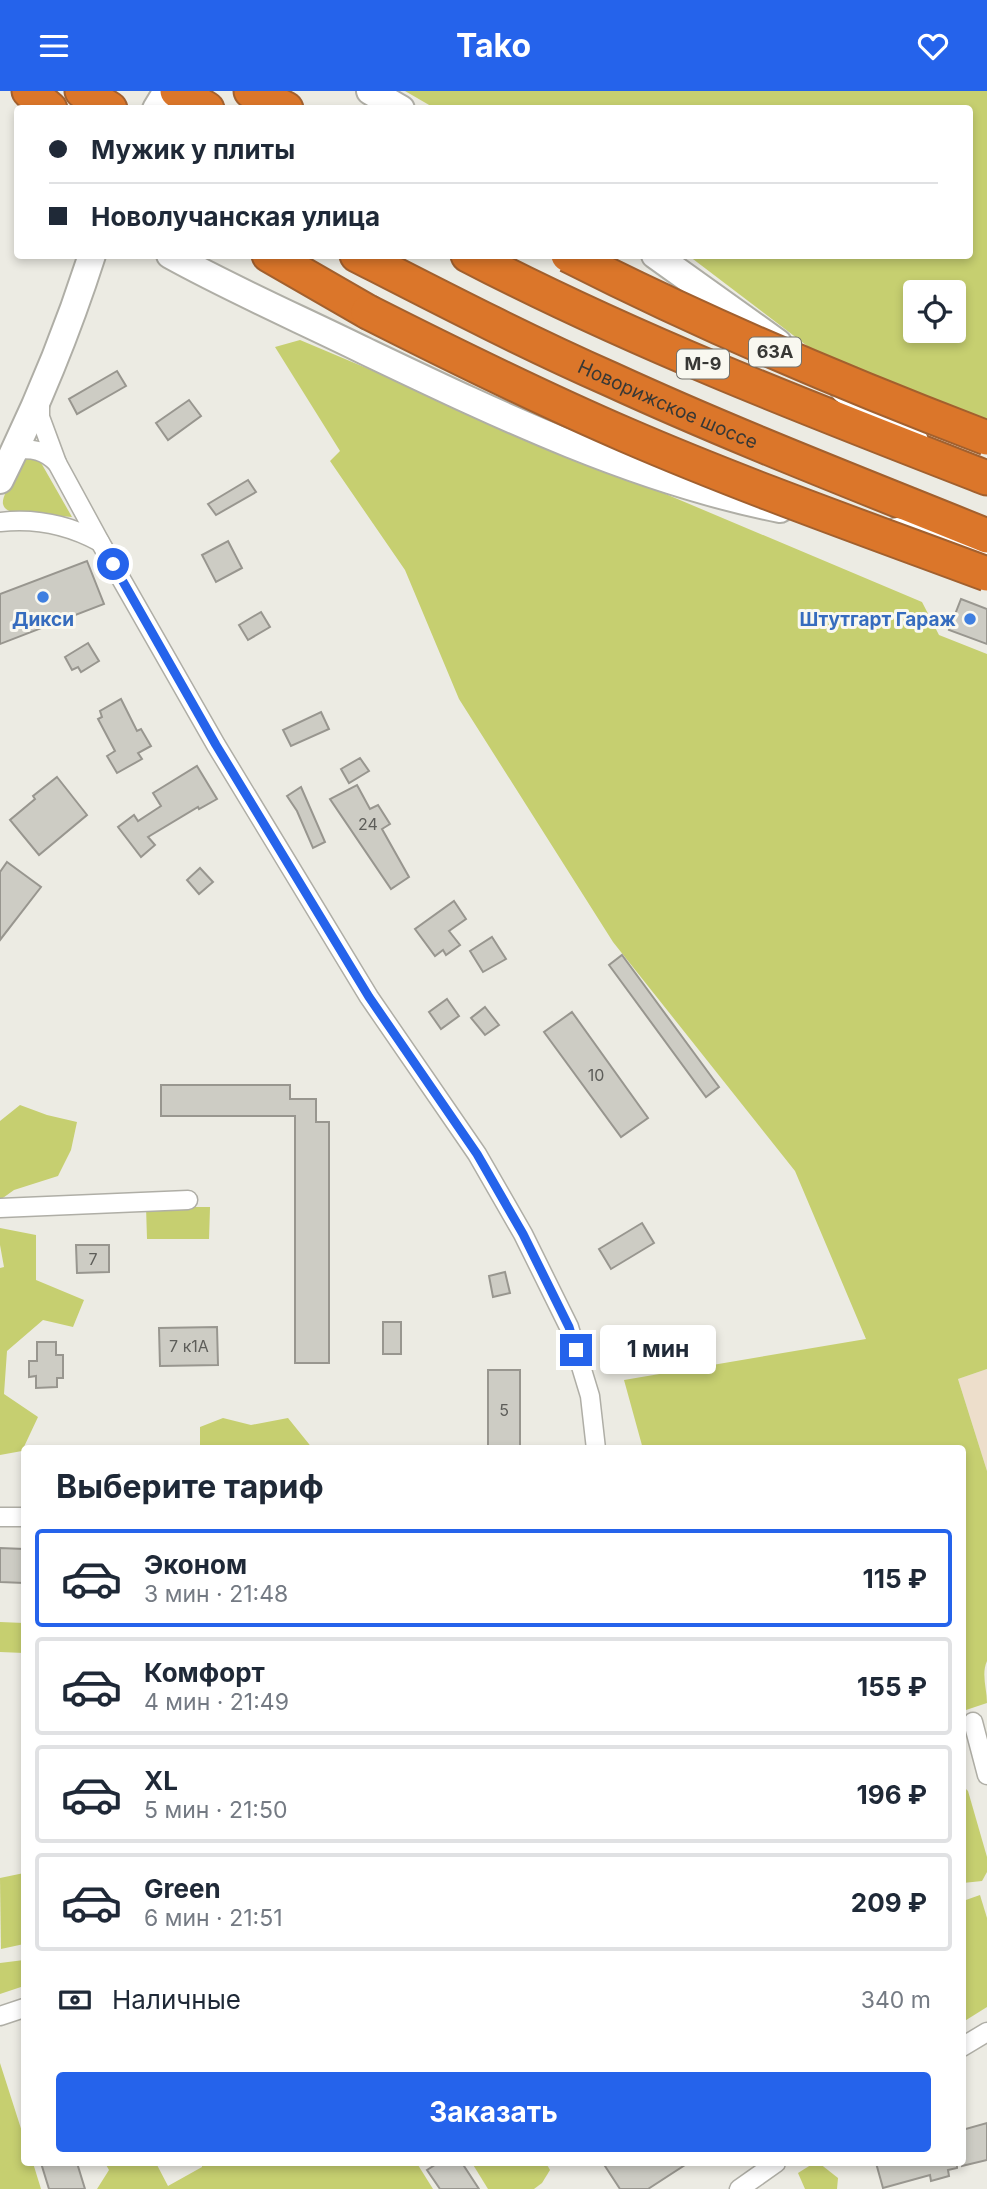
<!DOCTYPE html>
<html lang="ru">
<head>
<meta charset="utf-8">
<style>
  body { margin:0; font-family:Inter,sans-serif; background:#f6f6f7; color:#1f2937; height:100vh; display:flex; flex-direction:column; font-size:26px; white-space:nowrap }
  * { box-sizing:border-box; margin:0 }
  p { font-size:23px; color:#747a83 }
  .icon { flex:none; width:38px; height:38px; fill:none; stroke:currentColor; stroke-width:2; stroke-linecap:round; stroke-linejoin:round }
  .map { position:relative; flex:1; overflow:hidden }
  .drawer { position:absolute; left:21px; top:1354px; width:945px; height:721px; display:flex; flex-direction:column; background:#fff; border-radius:7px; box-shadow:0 4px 10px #0003 }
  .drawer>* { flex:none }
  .hud { position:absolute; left:14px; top:14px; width:959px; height:154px; border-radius:7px; box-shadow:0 4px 10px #0003; display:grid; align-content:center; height:154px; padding:0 35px; background:#fff }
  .buttons { position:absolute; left:903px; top:189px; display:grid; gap:14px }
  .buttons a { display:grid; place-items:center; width:63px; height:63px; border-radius:7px; background:#fff; box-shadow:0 4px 10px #0003; font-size:35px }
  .end { position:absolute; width:32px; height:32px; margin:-16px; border:9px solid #2563eb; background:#fff; box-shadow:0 0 0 4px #fff }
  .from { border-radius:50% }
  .bubble { position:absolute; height:49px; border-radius:7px; background:#fff; box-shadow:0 4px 10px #0003; font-size:23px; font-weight:700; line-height:49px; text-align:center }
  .hud b { display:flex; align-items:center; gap:24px; height:66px; font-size:26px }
  .hud b+b { border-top:2px solid #e0e1e3 }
  .hud i { width:18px; height:18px; background:#1f2937 }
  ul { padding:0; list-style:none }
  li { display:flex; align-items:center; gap:21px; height:98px; margin:0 14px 10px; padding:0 21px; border:4px solid #e0e1e3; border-radius:7px }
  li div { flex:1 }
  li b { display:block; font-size:26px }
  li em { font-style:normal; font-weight:700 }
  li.active { border-color:#2563eb }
  li>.icon { width:63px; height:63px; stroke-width:1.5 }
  h2 { padding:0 35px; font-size:32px; line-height:84px }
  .pay { display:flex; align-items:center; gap:18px; height:77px; padding:0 35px; font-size:26px }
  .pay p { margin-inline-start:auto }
  .cta { display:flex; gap:14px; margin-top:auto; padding:14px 35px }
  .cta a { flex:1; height:80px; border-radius:7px; background:#2563eb; color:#fff; font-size:28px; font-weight:700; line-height:80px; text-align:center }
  header { display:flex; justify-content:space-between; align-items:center; height:91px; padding:0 35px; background:#2563eb; color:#fff; font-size:32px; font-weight:700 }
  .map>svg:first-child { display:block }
  .medical { fill:#eddecb }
  .green { fill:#c6cf70; fill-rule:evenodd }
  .building { fill:#cdccc4; stroke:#98968f; stroke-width:2 }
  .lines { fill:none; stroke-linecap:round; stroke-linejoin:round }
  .street-casing { stroke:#afaea6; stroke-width:21 }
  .secondary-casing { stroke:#afaea6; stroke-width:30 }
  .highway-casing { stroke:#a2602e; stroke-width:37 }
  .street { stroke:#fff; stroke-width:18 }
  .secondary { stroke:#fff; stroke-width:26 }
  .highway { stroke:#db762a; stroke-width:33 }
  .highway-bridge-casing { stroke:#a2602e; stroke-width:37; stroke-linecap:butt }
  .highway-bridge { stroke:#db762a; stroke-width:33 }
  .route { stroke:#2563eb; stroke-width:9 }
  .shop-dot { fill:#3f7fe0; stroke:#f9f8f0; stroke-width:2.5 }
  .labels { text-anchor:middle; stroke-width:6; stroke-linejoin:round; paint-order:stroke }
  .number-label { font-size:16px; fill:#5d5d59 }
  .shield { fill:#f9f8f0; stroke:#72726d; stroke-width:2 }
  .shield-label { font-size:18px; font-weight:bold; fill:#383835 }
  .street-label { font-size:19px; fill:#383835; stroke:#f9f8f0 }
  .shop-label { font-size:19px; font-weight:bold; fill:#366cbe; stroke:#f9f8f0 }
</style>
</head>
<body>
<header><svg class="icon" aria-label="menu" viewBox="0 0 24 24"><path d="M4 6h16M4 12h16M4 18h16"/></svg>Tako<svg class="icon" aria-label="heart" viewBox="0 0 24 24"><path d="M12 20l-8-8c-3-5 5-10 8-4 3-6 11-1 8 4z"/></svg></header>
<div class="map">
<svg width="987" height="2098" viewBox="0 0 987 2098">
  <rect width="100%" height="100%" fill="#ecebe3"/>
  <!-- medical -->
  <polygon class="medical" points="987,1278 987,1380 958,1288"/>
  <!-- green -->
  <g class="green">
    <path d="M 405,0 L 987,0 L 987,332 L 823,267 L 689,165 L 970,164 L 970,18 L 436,18 ZM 915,201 L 954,201 L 954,240 L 915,240 Z"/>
    <path d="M 300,249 L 922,511 L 939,544 L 987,563 L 987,1278 L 958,1288 L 987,1380 L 987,1570 C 981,1583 987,1598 987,1612 L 963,1620 L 962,1358 L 643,1358 L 624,1289 L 866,1248 L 795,1080 L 613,851 L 459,608 L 405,479 L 330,370 L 340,360 L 275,256 Z"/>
    <path d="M 29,366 L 35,366 L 40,370 L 72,426 L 11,421 C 8,419 4,418 3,413 C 1,404 22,371 29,366 Z"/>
    <polygon points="20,1014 47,1024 77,1031 71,1059 58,1085 14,1099 0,1109 0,1030"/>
    <polygon points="146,1116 210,1116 209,1148 147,1148"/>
    <polygon points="0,1137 36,1144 36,1189 84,1209 73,1236 43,1229 7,1260 4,1303 38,1326 22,1360 0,1364 0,1177 4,1176 0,1154"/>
    <polygon points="223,1327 251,1334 288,1327 313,1358 200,1358 200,1336"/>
    <polygon points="0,1531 24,1532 24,1562 0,1561"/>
    <polygon points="962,1694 968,1700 987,1766 987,1781 982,1790 963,1792"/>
    <polygon points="24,1782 24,1853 1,1858 0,1787"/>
    <polygon points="980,1804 987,1827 987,1916 963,1931 963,1810"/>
    <polygon points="24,1869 24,1895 0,1903 0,1872"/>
    <polygon points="0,1972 24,2047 24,2072 33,2072 41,2098 0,2098"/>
    <polygon points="105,2072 156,2072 168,2095 202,2076 202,2072 422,2072 418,2074 433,2098 97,2098 109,2079"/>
    <polygon points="472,2072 546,2072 550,2079 542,2092 534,2098 488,2098"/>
    <polygon points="814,2072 819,2072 838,2087 837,2098 805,2098 798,2082"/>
  </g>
  <!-- building -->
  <g class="building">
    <polygon points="117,280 126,295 77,323 69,308"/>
    <polygon points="189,309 201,325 168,349 156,332"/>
    <polygon points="248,389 256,401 216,424 208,413"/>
    <polygon points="228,450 242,477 216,491 202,464"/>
    <polygon points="87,470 104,513 0,553 0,503"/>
    <polygon points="961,508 987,518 987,553 949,539"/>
    <polygon points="261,521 270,536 248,549 239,534"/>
    <polygon points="88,552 99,570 81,581 78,576 72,579 65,566"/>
    <polygon points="121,608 137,640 141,638 151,655 138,662 142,668 117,682 107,665 115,660 98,628 102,626 100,620"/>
    <polygon points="321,621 329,638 291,655 283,639"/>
    <polygon points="360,667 369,680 349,692 341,678"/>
    <polygon points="197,675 217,708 199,718 198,716 148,746 155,754 141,766 118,736 134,724 138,730 161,715 153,702"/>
    <polygon points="57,686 87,724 39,764 10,729 35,708 33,705"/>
    <polygon points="357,694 370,718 378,714 390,733 382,738 409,786 391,798 330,708"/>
    <polygon points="301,696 325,751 313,757 297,720 287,705"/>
    <polygon points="7,771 41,796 0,849 0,781"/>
    <polygon points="200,777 213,791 199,803 187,789"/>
    <polygon points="454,810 466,828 449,840 460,854 446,864 443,859 435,865 415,838"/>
    <polygon points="492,846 506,868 483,881 470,860"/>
    <polygon points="622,864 719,996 706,1006 609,874"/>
    <polygon points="447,908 459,925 441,938 429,921"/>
    <polygon points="485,916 499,934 485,944 471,927"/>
    <polygon points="572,921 648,1027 621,1046 544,941"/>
    <polygon points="161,994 290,994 290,1008 316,1008 316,1031 329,1031 329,1272 295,1272 295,1025 161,1025"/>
    <polygon points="642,1132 654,1152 611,1178 599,1158"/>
    <polygon points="76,1154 109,1154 109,1181 77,1182"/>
    <polygon points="505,1181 510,1202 493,1206 489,1185"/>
    <rect x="383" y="1231" width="18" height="32"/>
    <polygon points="217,1236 218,1274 160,1275 159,1237"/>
    <polygon points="37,1251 56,1251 56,1264 63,1264 63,1287 57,1287 57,1296 36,1297 36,1285 29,1286 29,1270 37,1270"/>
    <rect x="488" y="1279" width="32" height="79"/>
    <polygon points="0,1457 24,1458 24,1492 0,1491"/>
    <polygon points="987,2032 987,2069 962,2075 962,2039"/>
    <polygon points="41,2072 77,2072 85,2098 49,2098"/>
    <polygon points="438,2072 462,2072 479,2098 440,2098 427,2079"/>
    <polygon points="603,2072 688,2072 648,2098 620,2098"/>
    <polygon points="876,2072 957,2072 957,2077 948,2079 949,2085 931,2090 930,2084 883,2097"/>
  </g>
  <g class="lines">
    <defs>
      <g id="street">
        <polyline points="40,309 40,326 57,372 100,451 216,654 369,906 477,1063 523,1143 569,1236 590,1305 596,1358"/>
        <path d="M 15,359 C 33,357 44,359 57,372"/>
        <path d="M 0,431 C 35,427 69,434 100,451"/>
        <polyline points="0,1117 188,1109"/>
        <polyline points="0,1426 24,1426"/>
        <polyline points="973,1631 987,1684"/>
        <polyline points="0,1925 24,1917"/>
        <polyline points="962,1956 987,1941"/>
        <polyline points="739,2098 776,2072"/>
      </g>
      <g id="secondary">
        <polyline points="370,0 401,18"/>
        <polyline points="156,18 167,0"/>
        <path d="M 170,164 C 233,199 300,228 365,260 C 499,324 634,389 780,418"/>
        <polyline points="655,164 778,252"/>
        <polyline points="844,299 915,350"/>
        <path d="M 0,389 C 36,317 67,242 92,164"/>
        <polyline points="897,440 984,453"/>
      </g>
      <g id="highway">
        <polyline points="29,0 50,18"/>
        <polyline points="82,0 110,18"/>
        <polyline points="177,0 207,18"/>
        <polyline points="251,0 286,18"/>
        <polyline points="269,164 368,221"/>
        <path id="s1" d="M 357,164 C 441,207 524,250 610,288 C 734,345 861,394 987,445"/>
        <path d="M 468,164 C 635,251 812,319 987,387"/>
      </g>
    </defs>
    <!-- street casing -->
    <use href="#street" class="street-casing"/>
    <!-- secondary casing -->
    <use href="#secondary" class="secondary-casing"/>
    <!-- highway casing -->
    <use href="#highway" class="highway-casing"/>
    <!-- street -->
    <use href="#street" class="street"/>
    <!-- secondary -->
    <use href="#secondary" class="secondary"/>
    <!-- highway -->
    <use href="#highway" class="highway"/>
    <defs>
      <g id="highway-bridge">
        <path d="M 568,164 C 704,233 845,293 987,347"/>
        <path d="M 368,221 C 453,264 538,306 626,344 C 744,395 866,438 987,483"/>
      </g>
    </defs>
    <!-- highway-bridge casing -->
    <use href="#highway-bridge" class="highway-bridge-casing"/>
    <!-- highway-bridge -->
    <use href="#highway-bridge" class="highway-bridge"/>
  </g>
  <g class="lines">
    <!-- route -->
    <polyline class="route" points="113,473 216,654 369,906 477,1063 523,1143 569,1236 576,1259"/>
  </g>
  <!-- markers -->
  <g class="shop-dot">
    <circle cx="43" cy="506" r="7"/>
    <circle cx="970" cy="528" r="7"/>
  </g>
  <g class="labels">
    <!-- number labels -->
    <g class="number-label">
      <text x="368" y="739">24</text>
      <text x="596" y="990">10</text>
      <text x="93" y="1174">7</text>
      <text x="189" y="1261">7 к1А</text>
      <text x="504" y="1325">5</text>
    </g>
    <!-- shield labels -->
    <g class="shield">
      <rect x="749" y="246.5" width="52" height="29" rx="5"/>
      <rect x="677" y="258.5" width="52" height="29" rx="5"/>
    </g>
    <g class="shield-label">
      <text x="775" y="267">63A</text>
      <text x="703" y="279">М-9</text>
    </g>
    <!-- street labels -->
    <g class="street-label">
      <text dy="7" stroke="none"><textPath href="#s1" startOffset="345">Новорижское шоссе</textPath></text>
    </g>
    <!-- shop labels -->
    <g class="shop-label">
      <text x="43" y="535">Дикси</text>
      <text x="956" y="535" text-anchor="end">Штутгарт Гараж</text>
    </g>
  </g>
</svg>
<div class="buttons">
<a><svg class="icon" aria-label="locate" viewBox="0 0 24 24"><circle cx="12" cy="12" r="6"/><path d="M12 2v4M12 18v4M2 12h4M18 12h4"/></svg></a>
</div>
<i class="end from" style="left:113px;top:473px"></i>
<i class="end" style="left:576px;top:1259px"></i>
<div class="bubble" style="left:600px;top:1234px;width:116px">1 мин</div>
<div class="hud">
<b><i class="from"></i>Мужик у плиты</b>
<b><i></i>Новолучанская улица</b>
</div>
<section class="drawer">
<h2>Выберите тариф</h2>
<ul>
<li class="active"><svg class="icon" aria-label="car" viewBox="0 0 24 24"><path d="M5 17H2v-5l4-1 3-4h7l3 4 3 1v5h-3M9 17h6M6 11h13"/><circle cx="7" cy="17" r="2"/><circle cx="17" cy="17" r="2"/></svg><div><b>Эконом</b><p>3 мин · 21:48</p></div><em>115 ₽</em></li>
<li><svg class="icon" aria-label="car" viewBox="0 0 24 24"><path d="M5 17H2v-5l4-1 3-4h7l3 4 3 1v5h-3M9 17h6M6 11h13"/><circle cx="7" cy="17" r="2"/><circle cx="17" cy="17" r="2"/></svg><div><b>Комфорт</b><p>4 мин · 21:49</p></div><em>155 ₽</em></li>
<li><svg class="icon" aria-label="car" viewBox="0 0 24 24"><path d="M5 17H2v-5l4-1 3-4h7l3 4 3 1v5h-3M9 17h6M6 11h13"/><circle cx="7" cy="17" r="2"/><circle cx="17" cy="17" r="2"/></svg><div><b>XL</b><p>5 мин · 21:50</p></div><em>196 ₽</em></li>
<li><svg class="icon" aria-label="car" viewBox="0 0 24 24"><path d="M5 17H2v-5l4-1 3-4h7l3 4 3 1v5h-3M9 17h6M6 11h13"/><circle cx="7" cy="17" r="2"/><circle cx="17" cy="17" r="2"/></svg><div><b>Green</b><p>6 мин · 21:51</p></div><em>209 ₽</em></li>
</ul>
<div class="pay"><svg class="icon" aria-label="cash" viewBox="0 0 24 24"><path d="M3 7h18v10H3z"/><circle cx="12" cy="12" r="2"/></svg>Наличные<p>340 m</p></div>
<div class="cta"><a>Заказать</a></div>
</section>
</div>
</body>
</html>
